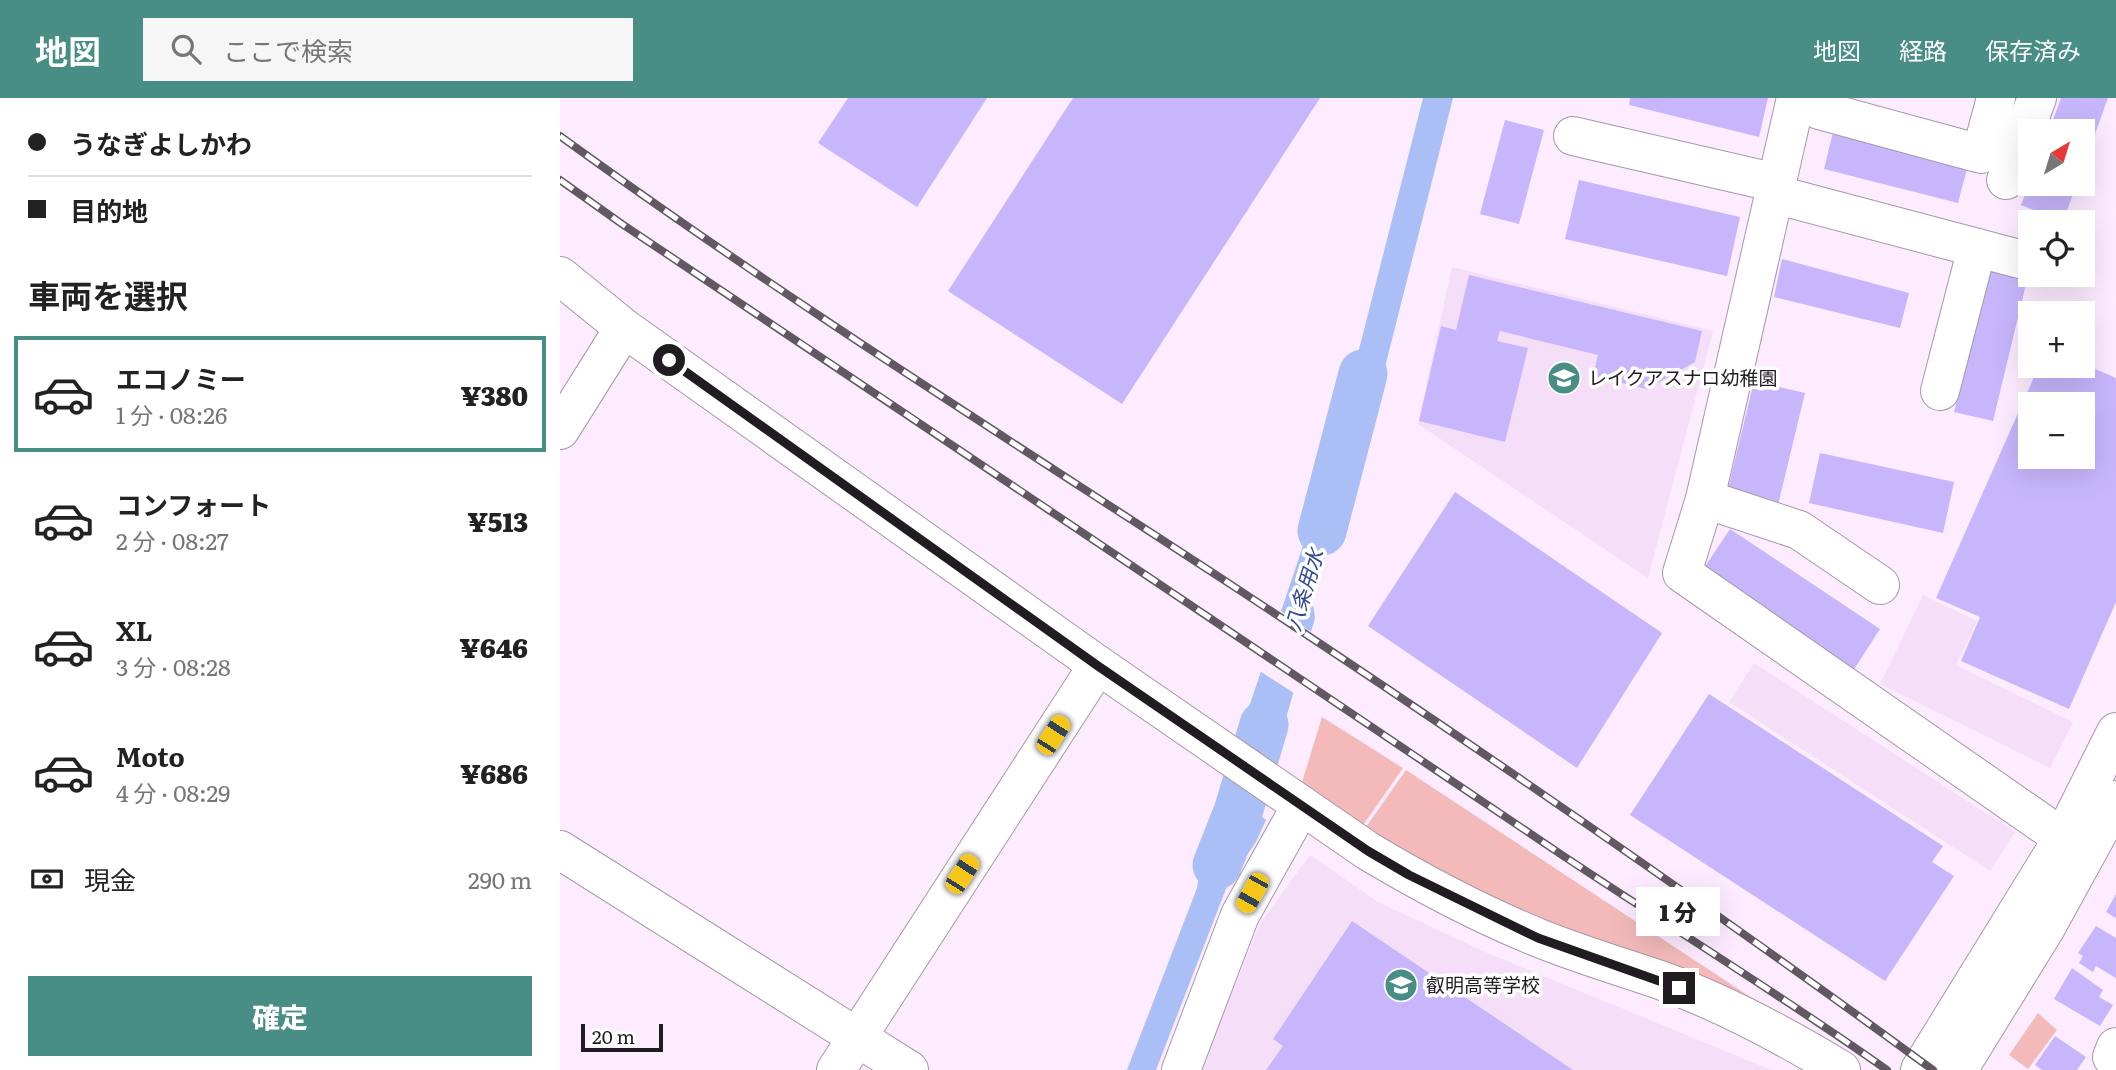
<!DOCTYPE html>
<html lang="ja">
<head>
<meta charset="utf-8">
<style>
  body { margin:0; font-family:Literata,"Noto Sans JP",serif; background:#f6f6f6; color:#222; height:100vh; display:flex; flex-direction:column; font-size:26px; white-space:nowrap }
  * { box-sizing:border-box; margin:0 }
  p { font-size:23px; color:#767676 }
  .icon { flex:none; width:38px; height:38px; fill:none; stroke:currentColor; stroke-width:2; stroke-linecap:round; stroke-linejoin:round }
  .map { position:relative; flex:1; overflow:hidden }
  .panel { display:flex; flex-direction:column; background:#fff; width:560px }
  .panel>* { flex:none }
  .guide { display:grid; align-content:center; height:154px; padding:0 28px; background:#fff }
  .needle { width:46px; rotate:38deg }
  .buttons { position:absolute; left:1458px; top:21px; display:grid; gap:14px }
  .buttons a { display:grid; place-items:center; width:77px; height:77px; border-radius:0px; background:#fff; box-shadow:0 7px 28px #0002; font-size:35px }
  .scale { position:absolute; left:21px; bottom:18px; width:82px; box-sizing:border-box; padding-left:7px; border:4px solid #211b22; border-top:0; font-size:19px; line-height:24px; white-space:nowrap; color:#211b22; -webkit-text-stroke:5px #fff; paint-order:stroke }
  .end { position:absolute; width:32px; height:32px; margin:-16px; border:9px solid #211b22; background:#fff; box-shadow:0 0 0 4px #fff }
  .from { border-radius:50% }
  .bubble { position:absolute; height:49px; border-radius:0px; background:#fff; box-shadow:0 7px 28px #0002; font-size:23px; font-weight:800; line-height:49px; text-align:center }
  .car { position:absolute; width:21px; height:42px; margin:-21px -10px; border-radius:9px; box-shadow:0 0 5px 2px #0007; background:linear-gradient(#f5c518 24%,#345 0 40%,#f5c518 0 76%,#345 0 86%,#f5c518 0) }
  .guide b { display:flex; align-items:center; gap:24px; height:66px; font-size:26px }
  .guide b+b { border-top:2px solid #e0e0e0 }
  .guide i { width:18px; height:18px; background:#222 }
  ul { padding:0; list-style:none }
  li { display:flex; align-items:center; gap:21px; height:116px; margin:0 14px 10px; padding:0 14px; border:4px solid transparent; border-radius:0px }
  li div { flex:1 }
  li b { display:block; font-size:26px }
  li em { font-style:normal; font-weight:800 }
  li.active { border-color:#488e85 }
  li>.icon { width:63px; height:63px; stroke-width:1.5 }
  h2 { padding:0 28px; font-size:32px; line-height:84px }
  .pay { display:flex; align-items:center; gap:18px; height:77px; padding:0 28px; font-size:26px }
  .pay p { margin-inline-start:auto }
  .button { display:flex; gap:14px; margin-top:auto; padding:14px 28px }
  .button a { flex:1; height:80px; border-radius:0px; background:#488e85; color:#fff; font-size:28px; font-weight:800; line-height:80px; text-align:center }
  header { display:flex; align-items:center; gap:42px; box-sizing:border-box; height:98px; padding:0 35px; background:#488e85; color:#fff }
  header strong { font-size:33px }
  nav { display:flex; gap:38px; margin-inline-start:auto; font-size:24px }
  .search { width:490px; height:63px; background:#f6f6f6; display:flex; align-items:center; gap:18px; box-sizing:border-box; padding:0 24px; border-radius:0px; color:#767676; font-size:26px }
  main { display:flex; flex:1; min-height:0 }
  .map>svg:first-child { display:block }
  .built { fill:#f5def8 }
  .green { fill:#f4baba }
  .water { fill:#aabff5 }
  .pier { fill:#fdebff }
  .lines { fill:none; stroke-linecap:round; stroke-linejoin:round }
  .river { stroke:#aabff5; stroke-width:49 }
  .building { fill:#c7b6fc; fill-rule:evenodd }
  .minor-casing { stroke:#a797a9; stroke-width:40 }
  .minor { stroke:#fff; stroke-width:38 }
  .rail-casing { stroke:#615862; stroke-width:8 }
  .rail { stroke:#fff; stroke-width:5; stroke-dasharray:16; stroke-linecap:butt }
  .route { stroke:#211b22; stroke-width:9 }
  .labels { text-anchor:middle; stroke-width:7; stroke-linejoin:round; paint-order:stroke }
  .poi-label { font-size:19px; fill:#211b22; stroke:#fff; text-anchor:start }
  .water-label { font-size:21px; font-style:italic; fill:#314895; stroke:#fff }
</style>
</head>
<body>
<header>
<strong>地図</strong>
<div class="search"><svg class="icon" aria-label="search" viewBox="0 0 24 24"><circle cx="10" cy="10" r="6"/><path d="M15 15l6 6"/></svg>ここで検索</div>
<nav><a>地図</a><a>経路</a><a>保存済み</a></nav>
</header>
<main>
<section class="panel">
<div class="guide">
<b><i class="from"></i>うなぎよしかわ</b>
<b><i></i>目的地</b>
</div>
<h2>車両を選択</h2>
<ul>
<li class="active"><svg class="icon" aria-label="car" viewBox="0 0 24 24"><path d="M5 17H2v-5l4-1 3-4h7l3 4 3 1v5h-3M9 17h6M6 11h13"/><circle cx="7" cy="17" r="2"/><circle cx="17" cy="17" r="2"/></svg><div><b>エコノミー</b><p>1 分 · 08:26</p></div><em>¥380</em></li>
<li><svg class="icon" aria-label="car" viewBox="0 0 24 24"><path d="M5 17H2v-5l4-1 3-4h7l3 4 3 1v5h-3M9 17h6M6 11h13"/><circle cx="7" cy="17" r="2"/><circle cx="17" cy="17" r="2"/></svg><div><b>コンフォート</b><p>2 分 · 08:27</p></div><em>¥513</em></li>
<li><svg class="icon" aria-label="car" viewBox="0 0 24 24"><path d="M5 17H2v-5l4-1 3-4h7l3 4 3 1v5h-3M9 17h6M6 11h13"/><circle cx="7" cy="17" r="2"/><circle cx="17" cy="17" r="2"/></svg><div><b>XL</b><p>3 分 · 08:28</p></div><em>¥646</em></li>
<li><svg class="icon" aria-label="car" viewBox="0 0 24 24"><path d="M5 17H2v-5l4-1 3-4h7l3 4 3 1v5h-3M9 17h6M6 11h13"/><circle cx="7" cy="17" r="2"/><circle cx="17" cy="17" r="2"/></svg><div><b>Moto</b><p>4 分 · 08:29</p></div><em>¥686</em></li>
</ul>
<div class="pay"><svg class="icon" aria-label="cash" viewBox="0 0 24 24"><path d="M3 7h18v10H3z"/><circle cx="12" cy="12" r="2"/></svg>現金<p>290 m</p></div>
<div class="button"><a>確定</a></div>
</section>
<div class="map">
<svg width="1556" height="972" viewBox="0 0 1556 972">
  <rect width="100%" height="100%" fill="#fdebff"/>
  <!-- built -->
  <g class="built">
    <polygon points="892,169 1153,233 1088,480 858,326"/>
    <polygon points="1363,497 1417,523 1396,567 1513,624 1490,670 1320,586"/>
    <polygon points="1194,565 1455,734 1430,773 1169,604"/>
    <polygon points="750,757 818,804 925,854 1211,972 641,972 700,826"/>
  </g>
  <!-- green -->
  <g class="green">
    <polygon points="762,619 843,670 799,733 739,694"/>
    <polygon points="846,672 1245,935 964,822 801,736"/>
    <polygon points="1478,915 1497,932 1468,971 1449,957"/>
  </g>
  <!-- water -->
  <g class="water">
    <polygon points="863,0 893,0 821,285 803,345 777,338"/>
    <polygon points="770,367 793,372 752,499 755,520 711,672 678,642"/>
    <polygon points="668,694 706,722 696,744 669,783 596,972 567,972 637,790 647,733"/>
  </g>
  <!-- pier -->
  <polygon class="pier" points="718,511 754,536 737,597 698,572"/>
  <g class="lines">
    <!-- river -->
    <g class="river">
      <polyline points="762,433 803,276"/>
      <polyline points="657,767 678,714 704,627"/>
    </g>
  </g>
  <!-- building -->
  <g class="building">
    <polygon points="288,0 427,0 357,109 258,45"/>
    <polygon points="513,0 760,0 562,306 388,193"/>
    <polygon points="1070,0 1208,0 1199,39 1069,7"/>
    <polygon points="1501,0 1548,0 1523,69 1522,33 1489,33"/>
    <polygon points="945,22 984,32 959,126 920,116"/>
    <polygon points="1276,22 1411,56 1398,105 1264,71"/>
    <polygon points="1019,82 1180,119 1167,178 1005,141"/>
    <polygon points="1469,86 1517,86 1503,123 1461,107"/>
    <polygon points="1222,161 1349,195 1340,230 1214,199"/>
    <polygon points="1429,172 1467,182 1433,323 1394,314"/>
    <polygon points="909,177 1142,233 1135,264 1087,291 1033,278 1038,257 940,233 937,243 968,250 945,344 859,323 881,228 896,232"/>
    <path d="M 1522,265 L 1556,280 L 1556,504 L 1509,611 L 1401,563 L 1420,519 L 1376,500 L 1479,268 L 1522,268 ZM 1470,306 L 1522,306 L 1522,359 L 1470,359 Z"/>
    <polygon points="1194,283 1245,295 1218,407 1167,395"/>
    <polygon points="1260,355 1394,384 1383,435 1249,405"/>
    <polygon points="895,394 1102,535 1017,670 808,528"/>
    <polygon points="1170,431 1320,531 1293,573 1142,473"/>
    <polygon points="1149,596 1383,748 1372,764 1394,778 1325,883 1070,717"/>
    <polygon points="1556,796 1556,820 1546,814"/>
    <polygon points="792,823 1013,972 706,972 723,948 713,941"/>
    <polygon points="1536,828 1556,840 1556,880 1536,868 1533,874 1519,865 1523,858 1518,855"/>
    <polygon points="1512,870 1543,892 1539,899 1553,907 1540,928 1494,901"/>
    <polygon points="1495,938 1526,959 1517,972 1482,972 1475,967"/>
  </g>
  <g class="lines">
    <defs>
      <g id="minor">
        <polyline points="1236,0 1145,401 1122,475 1503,740"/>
        <polyline points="1262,0 1259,12 1421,56 1436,0"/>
        <polyline points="1013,38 1217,85"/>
        <polyline points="1446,82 1477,0"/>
        <polyline points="1214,96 1467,163"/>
        <path d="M 0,178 L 64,230 L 538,567 L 808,753 C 863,786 920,816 979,840 C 1018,856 1059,868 1100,882 C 1161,904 1225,938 1281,972"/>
        <polyline points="1380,293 1417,150"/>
        <polyline points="0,332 64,230"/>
        <polyline points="1145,401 1239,432 1320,487"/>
        <polyline points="0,752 349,972"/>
        <polyline points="1556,949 1552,959 1556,962"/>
        <polyline points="276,972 538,567"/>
        <polyline points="621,972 680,817 741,708"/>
        <polyline points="1360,972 1503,740 1556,634"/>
        <polyline points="1398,972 1485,831 1556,702"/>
      </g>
    </defs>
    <!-- minor casing -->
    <use href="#minor" class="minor-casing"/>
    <!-- minor -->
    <use href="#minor" class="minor"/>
    <defs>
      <g id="rail">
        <path d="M 0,38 C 219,197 447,340 673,488 C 910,644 1144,805 1373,972"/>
        <path d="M 0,82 L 62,126 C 376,336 689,546 1002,757 C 1110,829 1221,897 1327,972"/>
      </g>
    </defs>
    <!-- rail casing -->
    <use href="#rail" class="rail-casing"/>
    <!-- rail -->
    <use href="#rail" class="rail"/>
  </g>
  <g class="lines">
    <!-- route -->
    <polyline class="route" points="109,262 538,568 808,753 849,777 978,840 1119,890"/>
  </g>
  <!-- icons -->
  <defs>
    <symbol id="school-disc" viewBox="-11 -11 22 22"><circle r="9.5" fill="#488e85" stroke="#fff"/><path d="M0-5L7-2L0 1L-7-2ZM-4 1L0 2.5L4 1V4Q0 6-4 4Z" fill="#fff"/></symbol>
  </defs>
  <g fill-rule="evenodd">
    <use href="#school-disc" x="985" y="261" width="38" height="38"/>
    <use href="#school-disc" x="822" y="868" width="38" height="38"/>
  </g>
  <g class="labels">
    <!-- poi labels -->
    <g class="poi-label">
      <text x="1028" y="287">レイクアスナロ幼稚園</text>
      <text x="866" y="894">叡明高等学校</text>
    </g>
    <!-- water labels -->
    <g class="water-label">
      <text transform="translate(745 492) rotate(-73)" y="7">八条用水</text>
    </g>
  </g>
</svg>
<div class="buttons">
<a><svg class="needle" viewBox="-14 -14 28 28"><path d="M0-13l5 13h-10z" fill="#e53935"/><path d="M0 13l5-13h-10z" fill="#767676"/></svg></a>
<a><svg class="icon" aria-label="locate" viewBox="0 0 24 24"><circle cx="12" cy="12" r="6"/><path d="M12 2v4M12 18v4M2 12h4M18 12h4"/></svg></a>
<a>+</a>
<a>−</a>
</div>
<div class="scale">20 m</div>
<i class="end from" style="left:109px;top:262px"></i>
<i class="end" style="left:1119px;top:890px"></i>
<div class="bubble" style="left:1076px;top:789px;width:84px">1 分</div>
<i class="car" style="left:493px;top:637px;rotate:33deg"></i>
<i class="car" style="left:402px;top:776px;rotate:33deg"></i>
<i class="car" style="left:692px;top:795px;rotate:209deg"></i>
</div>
</main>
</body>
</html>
